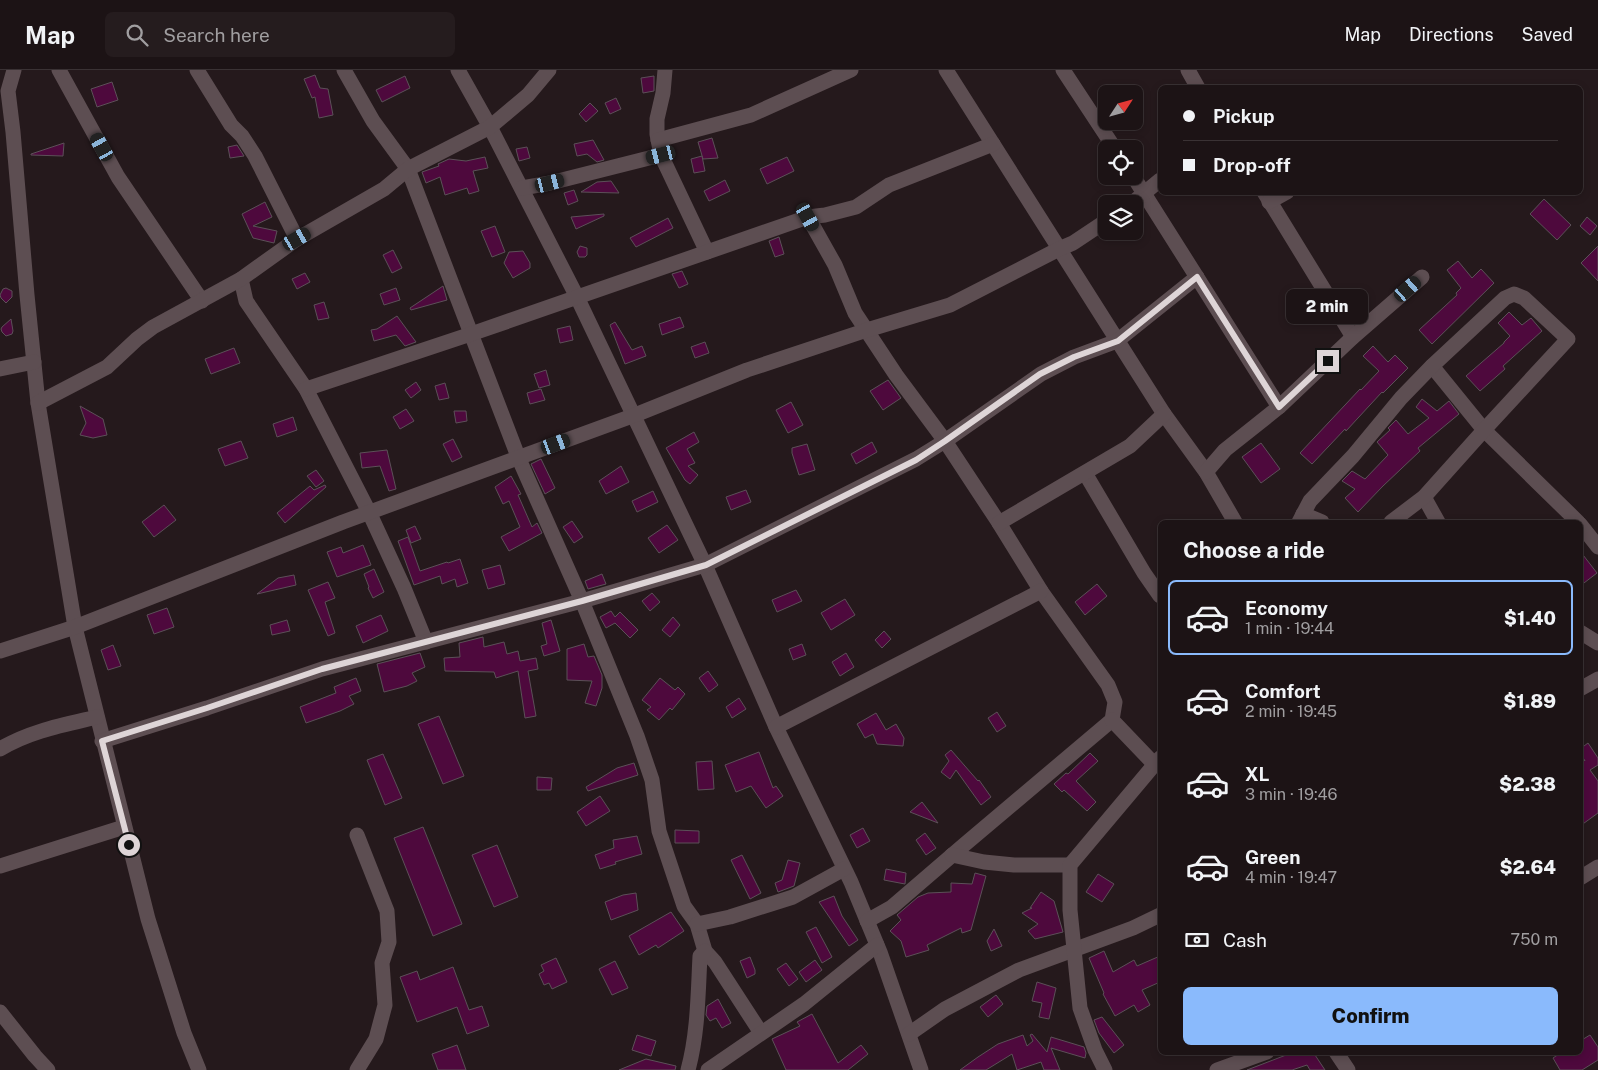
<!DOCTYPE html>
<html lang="en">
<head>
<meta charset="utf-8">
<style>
  body { margin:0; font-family:"Public Sans",sans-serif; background:#251c1e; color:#f1f3f6; height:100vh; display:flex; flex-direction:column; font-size:19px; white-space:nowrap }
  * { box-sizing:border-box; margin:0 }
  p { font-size:16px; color:#a09ea0 }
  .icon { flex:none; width:28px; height:28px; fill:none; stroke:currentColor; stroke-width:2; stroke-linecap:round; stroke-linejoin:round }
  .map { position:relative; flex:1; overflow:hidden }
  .side { position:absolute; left:1158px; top:450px; width:425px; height:535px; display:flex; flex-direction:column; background:#1c1315; border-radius:8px; box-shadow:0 2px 8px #0003,0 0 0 1px #3a3234 }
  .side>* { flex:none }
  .guide { position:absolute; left:1158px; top:15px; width:425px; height:110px; border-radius:8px; box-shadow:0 2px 8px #0003,0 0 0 1px #3a3234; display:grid; align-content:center; height:110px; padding:0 25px; background:#1c1315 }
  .needle { width:32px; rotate:54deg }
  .tools { position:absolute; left:1098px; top:15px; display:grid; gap:10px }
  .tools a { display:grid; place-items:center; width:45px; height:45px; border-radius:8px; background:#1c1315; box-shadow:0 2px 8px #0003,0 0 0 1px #3a3234; font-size:25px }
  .end { position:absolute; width:22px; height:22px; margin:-11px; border:6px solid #ded5d7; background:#111; box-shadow:0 0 0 2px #111 }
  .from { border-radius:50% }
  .bubble { position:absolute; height:35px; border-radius:8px; background:#1c1315; box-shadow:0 2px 8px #0003,0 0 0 1px #3a3234; font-size:16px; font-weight:800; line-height:35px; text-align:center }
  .car { position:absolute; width:15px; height:30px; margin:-15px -8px; border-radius:6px; box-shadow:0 0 4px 1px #0007; background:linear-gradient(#222 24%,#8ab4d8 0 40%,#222 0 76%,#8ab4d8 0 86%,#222 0) }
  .guide b { display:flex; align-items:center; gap:18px; height:48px; font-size:19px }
  .guide b+b { border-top:1px solid #3a3234 }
  .guide i { width:12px; height:12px; background:#f1f3f6 }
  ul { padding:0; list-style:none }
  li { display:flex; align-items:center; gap:15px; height:75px; margin:0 10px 8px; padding:0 15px; border:2px solid transparent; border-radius:8px }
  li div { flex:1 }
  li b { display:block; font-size:19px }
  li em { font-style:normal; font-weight:800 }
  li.active { border-color:#8abafc }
  li>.icon { width:45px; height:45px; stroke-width:1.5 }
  h2 { padding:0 25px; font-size:22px; line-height:60px }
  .pay { display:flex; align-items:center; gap:12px; height:55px; padding:0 25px; font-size:19px }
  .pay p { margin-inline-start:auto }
  .cta { display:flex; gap:10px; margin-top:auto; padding:10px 25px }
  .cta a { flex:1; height:58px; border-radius:8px; background:#8abafc; color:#111; font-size:20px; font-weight:800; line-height:58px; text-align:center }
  header { display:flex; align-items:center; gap:30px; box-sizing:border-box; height:70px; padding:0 25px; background:#1c1315; border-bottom:1px solid #3a3234 }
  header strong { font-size:24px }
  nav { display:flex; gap:28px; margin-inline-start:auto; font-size:18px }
  .search { width:350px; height:45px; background:#251c1e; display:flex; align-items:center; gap:12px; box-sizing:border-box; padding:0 18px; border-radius:8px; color:#a09ea0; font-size:19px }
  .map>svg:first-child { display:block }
  .building { fill:#4e093d; stroke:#5c5058 }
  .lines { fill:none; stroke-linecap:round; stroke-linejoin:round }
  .minor { stroke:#5d4e52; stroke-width:15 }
  .route { stroke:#ded5d7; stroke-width:6 }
</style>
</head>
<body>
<header>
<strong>Map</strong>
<div class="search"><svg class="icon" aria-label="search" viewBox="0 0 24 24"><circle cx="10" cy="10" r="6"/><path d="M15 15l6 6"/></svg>Search here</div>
<nav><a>Map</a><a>Directions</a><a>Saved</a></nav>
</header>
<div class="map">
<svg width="1598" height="1000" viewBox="0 0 1598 1000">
  <rect width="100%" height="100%" fill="#25191c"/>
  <!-- building -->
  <g class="building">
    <polygon points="315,5 320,18 328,19 333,45 319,48 315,27 312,28 304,9"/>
    <polygon points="405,6 410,18 382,32 376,20"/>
    <polygon points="654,6 654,21 643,23 641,8"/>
    <polygon points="112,12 118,30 97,37 91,19"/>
    <polygon points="616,28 621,39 610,44 605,33"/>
    <polygon points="590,33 598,41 586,52 579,44"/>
    <polygon points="712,68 718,88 703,89 698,72"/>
    <polygon points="593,70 604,90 597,92 587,84 577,86 574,74"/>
    <polygon points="64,73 63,86 31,85 31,84"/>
    <polygon points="237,75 244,86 230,88 228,77"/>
    <polygon points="527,77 530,88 519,91 516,79"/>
    <polygon points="702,86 705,101 694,103 691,89"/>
    <polygon points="485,87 488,98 473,101 479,121 469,124 467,118 445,125 440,107 426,113 422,102 439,96 438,94 449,89 466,91"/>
    <polygon points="787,87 794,101 767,114 760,99"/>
    <polygon points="725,110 730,121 709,131 704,121"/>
    <polygon points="611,111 619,123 581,122 597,112"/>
    <polygon points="574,120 578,131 568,135 564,123"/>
    <polygon points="1544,129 1571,155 1557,170 1530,144"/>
    <polygon points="265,132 272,147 253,156 277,161 274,173 253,168 242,144"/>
    <polygon points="604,144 604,146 576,159 571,147"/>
    <polygon points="1587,147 1597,156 1590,165 1580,156"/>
    <polygon points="668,148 673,158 636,177 630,168"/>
    <polygon points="495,156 505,182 492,187 481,161"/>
    <polygon points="779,167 784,184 775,187 769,171"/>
    <polygon points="580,176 587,178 587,185 585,187 579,187 577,182"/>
    <polygon points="1598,176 1598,211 1581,193"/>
    <polygon points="393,180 402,198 392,203 383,185"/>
    <polygon points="523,181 530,193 530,198 513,208 504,193 509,182"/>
    <polygon points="1458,191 1472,208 1481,199 1494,213 1432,274 1419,260 1457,225 1456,223 1461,218 1447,200"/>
    <polygon points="682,201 688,214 679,218 672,204"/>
    <polygon points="305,203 310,212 297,219 292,209"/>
    <polygon points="443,216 447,230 411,240 410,238"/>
    <polygon points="6,218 12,221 12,227 6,233 1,228 0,225 3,219"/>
    <polygon points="396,218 400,230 384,235 380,224"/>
    <polygon points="324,232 329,248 318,250 314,235"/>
    <polygon points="1509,242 1522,255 1531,248 1542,261 1503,296 1505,299 1480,321 1466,306 1504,273 1504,272 1510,266 1498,253"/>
    <polygon points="397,246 416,272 405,276 396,265 374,271 371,260 377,259"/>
    <polygon points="680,247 684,257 662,265 659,254"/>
    <polygon points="11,249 13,261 12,264 6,266 2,262 1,259 2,257"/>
    <polygon points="615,252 632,280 642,276 646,286 625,294 610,255"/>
    <polygon points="570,256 573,270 560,273 557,259"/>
    <polygon points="705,272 709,283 695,288 691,277"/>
    <polygon points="1373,276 1388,292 1395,285 1408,298 1383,323 1382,322 1346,361 1345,359 1312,394 1300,383 1360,319 1361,320 1379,301 1363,286"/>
    <polygon points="234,278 240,293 211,304 205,289"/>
    <polygon points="546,300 550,315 539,318 534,304"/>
    <polygon points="888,310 901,328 883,340 870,321"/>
    <polygon points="416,312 421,320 411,328 405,320"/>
    <polygon points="445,313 449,328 439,330 435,316"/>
    <polygon points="541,319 545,330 530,334 527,323"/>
    <polygon points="1422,329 1437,341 1449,331 1459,344 1418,378 1420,381 1383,416 1358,442 1345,428 1355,419 1342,411 1352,401 1365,409 1388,385 1377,372 1390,360 1388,358 1396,350 1408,364 1429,348 1416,337"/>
    <polygon points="791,332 803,355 788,363 776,340"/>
    <polygon points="80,336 103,349 107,365 93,368 80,365 86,353"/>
    <polygon points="406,339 414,351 400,359 393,347"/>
    <polygon points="454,341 466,341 467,351 456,353"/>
    <polygon points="293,347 297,360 277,367 273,354"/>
    <polygon points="694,362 699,372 687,379 695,393 688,396 698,405 690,414 685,410 666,378"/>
    <polygon points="453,369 462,387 452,392 443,374"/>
    <polygon points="241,371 248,388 225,396 218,379"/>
    <polygon points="872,372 877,382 856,394 851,384"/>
    <polygon points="1261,373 1280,399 1261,413 1242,387"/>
    <polygon points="807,374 815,400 799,405 792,383 792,378"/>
    <polygon points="387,380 396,419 389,421 380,396 362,398 360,383"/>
    <polygon points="541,389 555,418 545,424 531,394"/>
    <polygon points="621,396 629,412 606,424 599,411"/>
    <polygon points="316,400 324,411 316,417 307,406"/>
    <polygon points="511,406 521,424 518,425 532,457 537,453 542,463 509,481 501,467 520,457 509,431 503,434 495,417"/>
    <polygon points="325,415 326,417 285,453 277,443 310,416 314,420"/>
    <polygon points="746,420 751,432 731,440 726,427"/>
    <polygon points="653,421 658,432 637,442 632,431"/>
    <polygon points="164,435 176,450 154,467 142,452"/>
    <polygon points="572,451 583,467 574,473 563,457"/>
    <polygon points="667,455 678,470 659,483 648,468"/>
    <polygon points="415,456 421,469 411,473 406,460"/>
    <polygon points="408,467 420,501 447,492 448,493 460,489 468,513 457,517 455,509 442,514 440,506 414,515 398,471"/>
    <polygon points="363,475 371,495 337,507 327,482 341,477 343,483"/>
    <polygon points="1580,481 1597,503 1580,516"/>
    <polygon points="500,495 505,514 488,519 482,500"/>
    <polygon points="374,499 384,522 373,528 368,518 369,517 364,504"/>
    <polygon points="602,504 606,514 588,519 585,511"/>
    <polygon points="294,505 296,515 257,524 278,508"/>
    <polygon points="328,512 335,528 325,532 335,563 328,566 308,520"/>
    <polygon points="1097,514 1107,526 1085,545 1075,532"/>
    <polygon points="796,520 802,531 777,542 772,530"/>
    <polygon points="652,523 660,532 650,541 642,531"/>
    <polygon points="845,529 855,545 831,560 821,543"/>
    <polygon points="167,538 174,557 154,564 147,545"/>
    <polygon points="611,541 615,547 620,542 638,560 630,568 615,553 606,558 600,547"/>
    <polygon points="381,545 388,561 363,573 356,556"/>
    <polygon points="673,547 680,555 670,567 662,560"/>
    <polygon points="287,550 290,561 272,565 270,555"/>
    <polygon points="551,550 560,581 544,586 541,576 547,574 542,553"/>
    <polygon points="884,561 891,569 882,578 875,570"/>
    <polygon points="483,567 484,577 504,572 507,584 518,581 520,591 536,588 538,599 528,601 536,646 525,648 518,601 496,608 494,602 445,601 444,588 460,587 459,573"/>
    <polygon points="584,574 588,587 594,586 602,605 602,618 596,636 585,633 592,611 567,610 567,579"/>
    <polygon points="802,574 806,585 793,590 789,579"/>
    <polygon points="113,575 121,596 108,600 101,580"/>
    <polygon points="420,583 425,597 412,603 417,611 407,616 384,622 377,594"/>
    <polygon points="846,583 854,597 840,606 832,592"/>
    <polygon points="708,601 718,615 709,622 699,608"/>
    <polygon points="356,608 361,621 349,626 354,634 340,641 306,653 300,637 336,623 334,617"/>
    <polygon points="660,608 675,620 678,617 685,624 672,640 670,638 659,650 647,640 651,637 642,630"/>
    <polygon points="739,628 746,639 732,648 726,637"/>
    <polygon points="997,642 1006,656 997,662 988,648"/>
    <polygon points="876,643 886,660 896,654 904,668 903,676 877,674 873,664 865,668 857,654"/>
    <polygon points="439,646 464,706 443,714 418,654"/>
    <polygon points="1588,673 1598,688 1598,695 1590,700 1598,711 1598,743 1580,756 1580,685 1585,691 1580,683 1580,679"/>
    <polygon points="951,680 978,711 979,710 991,727 981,735 956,700 950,709 941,702 949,691 945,685"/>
    <polygon points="759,682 773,718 776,716 783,726 766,738 751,716 736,722 725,695"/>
    <polygon points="1090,683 1098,691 1076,711 1096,732 1087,741 1064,720 1062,722 1054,714 1066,703 1068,704"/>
    <polygon points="383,684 402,728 385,735 367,690"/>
    <polygon points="712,691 714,719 698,720 696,692"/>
    <polygon points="634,693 638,705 588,721 586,717 617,698"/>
    <polygon points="537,707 552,708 551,720 537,720"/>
    <polygon points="600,726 610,741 586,756 577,742"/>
    <polygon points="922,732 938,753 910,742"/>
    <polygon points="423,757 462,854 433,866 394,768"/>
    <polygon points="863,758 870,771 857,778 850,765"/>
    <polygon points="675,760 699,761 699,773 675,773"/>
    <polygon points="925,763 936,778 926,785 916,770"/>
    <polygon points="637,766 642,784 615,792 616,794 600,799 595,785 614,778 613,770"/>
    <polygon points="497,775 518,827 494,837 472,785"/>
    <polygon points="742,785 761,823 750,829 731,790"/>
    <polygon points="788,790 800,793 794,816 778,822 775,813 782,810"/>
    <polygon points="886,799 906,803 905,814 884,810"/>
    <polygon points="975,803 986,806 971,860 962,863 961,858 927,875 929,880 906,887 901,871 890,861 901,850 897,845 918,827 928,823 951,822 951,813 972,814"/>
    <polygon points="1098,804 1114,814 1102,832 1086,822"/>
    <polygon points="1041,822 1054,831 1063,862 1035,869 1028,861 1038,854 1022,843 1032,838 1030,838"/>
    <polygon points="636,823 638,840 611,850 605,832 623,825"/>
    <polygon points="834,826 842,846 858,870 849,876 819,832"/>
    <polygon points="671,842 684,861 658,878 656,875 639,885 629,866"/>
    <polygon points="816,857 832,887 822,893 806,862"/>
    <polygon points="994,859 1002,876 991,881 987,871"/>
    <polygon points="1104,881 1113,902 1134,890 1137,896 1160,886 1160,912 1142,920 1150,935 1138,942 1134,935 1115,946 1103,924 1104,923 1089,888"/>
    <polygon points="750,887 755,900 755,904 747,908 740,891"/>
    <polygon points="556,888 567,912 552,919 549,913 544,915 539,904 544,901 541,895"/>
    <polygon points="815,890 822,900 806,912 799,902"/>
    <polygon points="615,891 628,918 612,925 599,899"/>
    <polygon points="786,893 798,909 789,916 777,899"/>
    <polygon points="453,897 469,940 482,936 489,956 467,964 457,937 417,952 400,907 417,901 420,910"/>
    <polygon points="1037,912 1056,918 1049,949 1039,947 1042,933 1032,931"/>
    <polygon points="996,925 1003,934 988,947 980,937"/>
    <polygon points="718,929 731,953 722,958 716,948 710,951 706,945 707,936"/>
    <polygon points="812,944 838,993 861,975 868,984 848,1000 786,1000 772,969 800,956 797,952"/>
    <polygon points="1102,947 1124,975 1114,983 1099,963 1094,950"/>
    <polygon points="1032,964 1047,982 1051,967 1084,977 1086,983 1085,988 1051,978 1060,1000 1044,1000 1041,992 1017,1000 1012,984 986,1000 960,1000 978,987 998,974 1023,965 1027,976 1033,971 1030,965"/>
    <polygon points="637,965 656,971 651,986 632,980"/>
    <polygon points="1590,965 1598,977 1598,990 1582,1000 1560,1000 1553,988 1562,982 1580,982 1580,971"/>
    <polygon points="457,975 466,1000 438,1000 432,984"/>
    <polygon points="1294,982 1313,982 1325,1000 1310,1000 1307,995 1292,1000 1247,1000"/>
    <polygon points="646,989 676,996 675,1000 619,1000"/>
  </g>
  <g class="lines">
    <!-- minor -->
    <g class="minor">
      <polyline points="14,0 8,21 13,62 27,225 38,333 75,557 148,849 184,963 199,1000"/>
      <polyline points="59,0 118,107 202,231"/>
      <polyline points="197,0 231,55 242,66 255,86 297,169"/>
      <polyline points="344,0 373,51 408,99 519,389 582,531 637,666 652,710 659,761 684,836 697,854 705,881 715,892 761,963"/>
      <polyline points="458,0 490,57 577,227 705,495 776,657 851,812 880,882 921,1000"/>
      <polyline points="665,0 663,23 657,49 657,64 661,85 707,182"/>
      <polyline points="946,0 1164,344 1206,402 1235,452"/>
      <polyline points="1063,0 1115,79"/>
      <polyline points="1188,0 1198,18"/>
      <polyline points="658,70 751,45 851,0"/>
      <polyline points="1133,106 1279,337"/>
      <polyline points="522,118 550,113 661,85"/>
      <polyline points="1264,122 1353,267"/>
      <polyline points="1269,132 1287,122"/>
      <polyline points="1131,134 1160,110"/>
      <polyline points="808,147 835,195 855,243 896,305 945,371 999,453 1041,521 1108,615 1115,632 1112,650 964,775 892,837 867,851"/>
      <polyline points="241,209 246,231 306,319 369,442 404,518 426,572"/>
      <polyline points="1432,296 1484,360 1578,452"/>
      <polyline points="0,299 34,292"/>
      <polyline points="306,319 471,264 808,147 825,145 856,137 889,115 993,74"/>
      <polyline points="38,333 107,297 137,269 153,257 241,209 297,169 384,119 408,99 490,57 528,25 549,0"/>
      <polyline points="1206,402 1225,380 1279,337 1353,267 1422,207"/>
      <polyline points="1085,403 1144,503 1160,526"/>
      <polyline points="1424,427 1438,452"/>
      <polyline points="1303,444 1322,452"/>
      <polyline points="1299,452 1310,431 1353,386 1401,328 1432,296 1505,228 1514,224 1524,228 1568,269 1484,360 1424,427 1391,452"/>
      <polyline points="999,453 1130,376 1164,344"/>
      <polyline points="1580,454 1598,477"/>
      <polyline points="1580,562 1598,573"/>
      <polyline points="0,581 75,557 343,452 635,345 747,300 867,260 950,235 1059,179 1073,173 1106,151"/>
      <polyline points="1580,619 1598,609"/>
      <polyline points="1112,650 1155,695"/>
      <polyline points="776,657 1041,521"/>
      <polyline points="102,671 207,638 322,599 582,531 705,495 916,389 945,371 1041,304 1074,287 1117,271 1197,207"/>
      <path d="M 0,679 C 30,661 63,655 97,647"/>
      <polyline points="952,785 984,792 1014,795 1070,795"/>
      <polyline points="0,796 124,757"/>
      <polyline points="1580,808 1598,797"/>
      <polyline points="697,854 730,847 793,827 844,799"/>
      <polyline points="0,942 35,986 48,1000"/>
      <polyline points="909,964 945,939 1019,900 1133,858 1160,845"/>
      <polyline points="1336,982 1348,1000"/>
      <polyline points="357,1000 376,969 385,935 382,893 389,872 387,841 357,765"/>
      <path d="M 688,1000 C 698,963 698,924 700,886 L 705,881"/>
      <polyline points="708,1000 804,934 877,875"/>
      <polyline points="1105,1000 1095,980 1080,938 1070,840 1070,795 1160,688"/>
      <polyline points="1217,1000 1267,982"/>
    </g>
  </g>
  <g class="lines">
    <!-- route -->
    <polyline class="route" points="129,775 102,671 207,638 322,599 582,531 706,495 916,390 945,371 1040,304 1074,287 1118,271 1197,207 1279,337 1328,291"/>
  </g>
</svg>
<div class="tools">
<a><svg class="needle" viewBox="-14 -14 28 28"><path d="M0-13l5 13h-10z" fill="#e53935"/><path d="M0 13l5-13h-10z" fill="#a09ea0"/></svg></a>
<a><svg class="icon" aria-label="locate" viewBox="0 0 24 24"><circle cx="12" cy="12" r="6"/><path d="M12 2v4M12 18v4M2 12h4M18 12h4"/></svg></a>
<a><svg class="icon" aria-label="layers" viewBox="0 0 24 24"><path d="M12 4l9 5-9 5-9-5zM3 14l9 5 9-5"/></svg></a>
</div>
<i class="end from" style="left:129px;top:775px"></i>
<i class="end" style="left:1328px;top:291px"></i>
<div class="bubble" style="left:1286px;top:219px;width:82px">2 min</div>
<i class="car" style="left:102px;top:77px;rotate:331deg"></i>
<i class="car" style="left:661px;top:85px;rotate:256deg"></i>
<i class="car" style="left:550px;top:113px;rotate:76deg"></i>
<i class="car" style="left:808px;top:147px;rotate:151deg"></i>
<i class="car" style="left:297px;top:169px;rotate:60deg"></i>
<i class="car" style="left:1408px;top:219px;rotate:49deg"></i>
<i class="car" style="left:556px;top:374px;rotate:70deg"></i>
<div class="guide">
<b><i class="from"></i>Pickup</b>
<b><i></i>Drop-off</b>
</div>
<section class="side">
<h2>Choose a ride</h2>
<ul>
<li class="active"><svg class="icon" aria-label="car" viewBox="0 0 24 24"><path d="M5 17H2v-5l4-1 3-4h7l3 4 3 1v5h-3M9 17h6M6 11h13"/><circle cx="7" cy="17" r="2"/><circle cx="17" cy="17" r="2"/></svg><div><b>Economy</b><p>1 min · 19:44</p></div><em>$1.40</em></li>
<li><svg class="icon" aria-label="car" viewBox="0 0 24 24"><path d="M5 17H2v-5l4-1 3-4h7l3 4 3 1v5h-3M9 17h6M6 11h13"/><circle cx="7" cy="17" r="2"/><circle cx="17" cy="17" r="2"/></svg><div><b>Comfort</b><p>2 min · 19:45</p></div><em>$1.89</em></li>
<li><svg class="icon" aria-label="car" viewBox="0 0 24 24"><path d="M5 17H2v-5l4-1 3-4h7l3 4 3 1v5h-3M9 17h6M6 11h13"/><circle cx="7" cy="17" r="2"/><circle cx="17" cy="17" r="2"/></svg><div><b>XL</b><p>3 min · 19:46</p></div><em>$2.38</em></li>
<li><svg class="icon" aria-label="car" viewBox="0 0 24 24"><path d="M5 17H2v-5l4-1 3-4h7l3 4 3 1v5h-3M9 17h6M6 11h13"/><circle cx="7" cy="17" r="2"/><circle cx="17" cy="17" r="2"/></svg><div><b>Green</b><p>4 min · 19:47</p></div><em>$2.64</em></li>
</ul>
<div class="pay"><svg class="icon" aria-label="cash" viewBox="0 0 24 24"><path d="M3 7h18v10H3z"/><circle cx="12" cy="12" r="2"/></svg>Cash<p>750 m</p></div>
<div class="cta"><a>Confirm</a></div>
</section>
</div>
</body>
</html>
